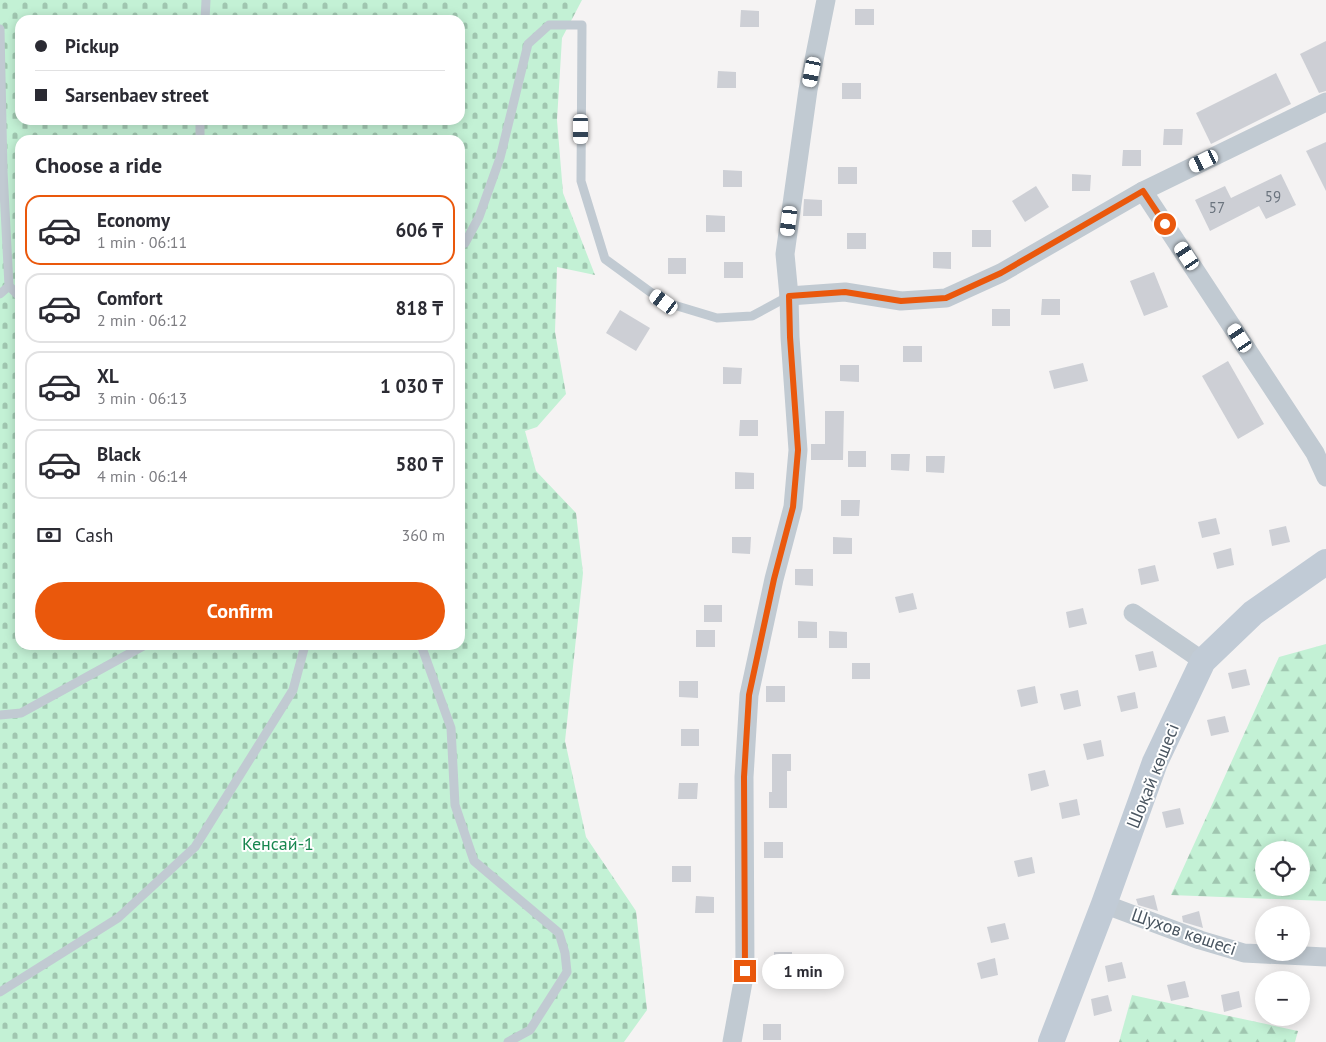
<!DOCTYPE html>
<html lang="en">
<head>
<meta charset="utf-8">
<style>
  body { margin:0; font-family:"PT Sans",sans-serif; background:#f7f7f7; color:#2b2b33; height:100vh; display:flex; flex-direction:column; font-size:19px; white-space:nowrap }
  * { box-sizing:border-box; margin:0 }
  p { font-size:16px; color:#7c7c81 }
  .icon { flex:none; width:28px; height:28px; fill:none; stroke:currentColor; stroke-width:2; stroke-linecap:round; stroke-linejoin:round }
  .map { position:relative; flex:1; overflow:hidden }
  .drawer { position:absolute; left:15px; top:135px; width:450px; height:515px; display:flex; flex-direction:column; background:#fff; border-radius:15px; box-shadow:0 2px 12px #0003 }
  .drawer>* { flex:none }
  .hud { position:absolute; left:15px; top:15px; width:450px; height:110px; border-radius:15px; box-shadow:0 2px 12px #0003; display:grid; align-content:center; height:110px; padding:0 20px; background:#fff }
  .buttons { position:absolute; left:1255px; top:841px; display:grid; gap:10px }
  .buttons a { display:grid; place-items:center; width:55px; height:55px; border-radius:50%; background:#fff; box-shadow:0 2px 12px #0003; font-size:25px }
  .end { position:absolute; width:22px; height:22px; margin:-11px; border:6px solid #ea580c; background:#fff; box-shadow:0 0 0 2px #fff }
  .from { border-radius:50% }
  .bubble { position:absolute; height:35px; border-radius:18px; background:#fff; box-shadow:0 2px 12px #0003; font-size:16px; font-weight:800; line-height:35px; text-align:center }
  .car { position:absolute; width:15px; height:30px; margin:-15px -8px; border-radius:6px; box-shadow:0 0 4px 1px #0007; background:linear-gradient(#fff 24%,#345 0 40%,#fff 0 76%,#345 0 86%,#fff 0) }
  .hud b { display:flex; align-items:center; gap:18px; height:48px; font-size:19px }
  .hud b+b { border-top:1px solid #e1e1e2 }
  .hud i { width:12px; height:12px; background:#2b2b33 }
  ul { padding:0; list-style:none }
  li { display:flex; align-items:center; gap:15px; height:70px; margin:0 10px 8px; padding:0 10px; border:2px solid #e1e1e2; border-radius:15px }
  li div { flex:1 }
  li b { display:block; font-size:19px }
  li em { font-style:normal; font-weight:800 }
  li.active { border-color:#ea580c }
  li>.icon { width:45px; height:45px; stroke-width:1.5 }
  h2 { padding:0 20px; font-size:22px; line-height:60px }
  .pay { display:flex; align-items:center; gap:12px; height:55px; padding:0 20px; font-size:19px }
  .pay p { margin-inline-start:auto }
  .primary-button { display:flex; gap:10px; margin-top:auto; padding:10px 20px }
  .primary-button a { flex:1; height:58px; border-radius:30px; background:#ea580c; color:#fff; font-size:20px; font-weight:800; line-height:58px; text-align:center }
  .map>svg:first-child { display:block }
  .forest { fill:url(#forest-firs); fill-rule:evenodd }
  .cemetery { fill:url(#cemetery-stones); fill-rule:evenodd }
  .building { fill:#cdcfd5 }
  .lines { fill:none; stroke-linecap:round; stroke-linejoin:round }
  .lane { stroke:#c1cad2; stroke-width:9 }
  .street { stroke:#c1cad2; stroke-width:19 }
  .secondary { stroke:#c1cbd6; stroke-width:26 }
  .route { stroke:#ea580c; stroke-width:6 }
  .labels { text-anchor:middle; stroke-width:4; stroke-linejoin:round; paint-order:stroke }
  .number-label { font-size:15px; fill:#6b747e }
  .street-label { font-size:18px; fill:#4a5661; stroke:#fff }
  .park-label { font-size:18px; fill:#17864f; stroke:#fff }
</style>
</head>
<body>
<div class="map">
<svg width="1326" height="1042" viewBox="0 0 1326 1042">
  <defs>
    <pattern id="forest-firs" width="22" height="20" patternUnits="userSpaceOnUse" patternTransform="scale(1.25)"><rect width="22" height="20" fill="#c3f1d5"/><path d="M5 1l3.5 6h-7zM16 11l3.5 6h-7z" fill="#a0c6b0"/></pattern>
    <pattern id="cemetery-stones" width="16" height="16" patternUnits="userSpaceOnUse" patternTransform="scale(1.25)"><rect width="16" height="16" fill="#c3f1d5"/><path d="M2 7V4a2 2 0 0 1 4 0v3zM10 15v-3a2 2 0 0 1 4 0v3z" fill="#a0c6b0"/></pattern>
  </defs>
  <rect width="100%" height="100%" fill="#f5f3f3"/>
  <!-- forest -->
  <g class="forest">
    <path d="M 1326,644 L 1326,901 L 1171,895 L 1279,657 ZM 1264,850 L 1301,850 L 1301,888 L 1264,888 Z"/>
    <polygon points="1132,995 1298,1031 1295,1042 1119,1042"/>
  </g>
  <!-- cemetery -->
  <path class="cemetery" d="M 0,0 L 582,0 L 562,38 L 557,120 L 563,193 L 595,275 L 557,267 L 555,332 L 566,394 L 537,427 L 525,431 L 536,471 L 576,513 L 583,573 L 565,741 L 586,837 L 636,911 L 647,1010 L 624,1042 L 0,1042 ZM 20,20 L 460,20 L 460,120 L 20,120 ZM 20,140 L 460,140 L 460,645 L 20,645 Z"/>
  <!-- building -->
  <g class="building">
    <rect x="855" y="9" width="19" height="16"/>
    <polygon points="741,10 759,11 759,27 740,27"/>
    <polygon points="1326,41 1326,91 1319,93 1300,54"/>
    <polygon points="718,71 736,72 736,88 717,88"/>
    <polygon points="1276,73 1291,104 1211,144 1196,113"/>
    <rect x="842" y="83" width="19" height="16"/>
    <polygon points="1164,129 1183,129 1182,145 1163,145"/>
    <polygon points="1326,142 1326,191 1306,151"/>
    <polygon points="1123,150 1141,150 1141,166 1122,166"/>
    <rect x="838" y="167" width="19" height="17"/>
    <polygon points="723,170 742,171 742,187 723,187"/>
    <polygon points="1072,174 1091,175 1090,191 1072,191"/>
    <polygon points="1281,174 1296,205 1266,219 1259,206 1210,231 1195,200 1225,186 1231,198"/>
    <polygon points="1036,186 1049,207 1025,222 1012,201"/>
    <polygon points="804,199 822,200 822,216 803,216"/>
    <polygon points="706,215 725,216 725,232 706,232"/>
    <rect x="972" y="230" width="19" height="17"/>
    <rect x="847" y="233" width="19" height="16"/>
    <polygon points="933,252 951,252 951,269 933,268"/>
    <rect x="668" y="258" width="18" height="16"/>
    <rect x="724" y="262" width="19" height="16"/>
    <polygon points="1154,272 1168,307 1144,316 1130,281"/>
    <polygon points="1042,299 1060,299 1060,315 1041,315"/>
    <rect x="992" y="309" width="18" height="17"/>
    <polygon points="620,310 650,328 636,351 606,333"/>
    <rect x="903" y="346" width="19" height="16"/>
    <polygon points="1228,361 1264,424 1238,439 1202,376"/>
    <polygon points="1083,363 1088,381 1054,389 1049,371"/>
    <polygon points="840,365 859,365 859,382 840,381"/>
    <polygon points="723,367 742,368 741,384 723,384"/>
    <polygon points="825,411 844,411 843,460 811,460 811,444 825,444"/>
    <polygon points="740,420 758,420 758,436 739,436"/>
    <rect x="848" y="451" width="18" height="16"/>
    <polygon points="891,454 910,454 909,471 891,470"/>
    <polygon points="926,456 945,456 944,473 926,472"/>
    <polygon points="735,472 754,473 754,489 735,489"/>
    <polygon points="841,500 860,500 859,516 841,516"/>
    <polygon points="1216,518 1220,534 1202,538 1198,522"/>
    <polygon points="1286,526 1290,542 1272,546 1269,530"/>
    <polygon points="732,537 751,537 750,554 732,553"/>
    <polygon points="833,537 852,538 852,554 833,554"/>
    <polygon points="1231,548 1234,565 1217,569 1213,553"/>
    <polygon points="1155,565 1159,581 1141,585 1138,569"/>
    <polygon points="795,569 813,569 813,586 795,585"/>
    <polygon points="913,593 917,609 899,613 895,597"/>
    <rect x="704" y="605" width="18" height="17"/>
    <polygon points="1083,608 1087,624 1069,628 1066,612"/>
    <polygon points="798,621 817,622 817,638 798,638"/>
    <rect x="696" y="630" width="19" height="17"/>
    <polygon points="829,631 847,632 847,648 829,648"/>
    <polygon points="1153,651 1157,667 1139,671 1135,655"/>
    <rect x="852" y="663" width="18" height="16"/>
    <polygon points="1246,669 1250,685 1232,689 1228,673"/>
    <polygon points="679,681 698,681 698,698 679,697"/>
    <rect x="766" y="686" width="19" height="16"/>
    <polygon points="1035,686 1038,703 1021,707 1017,690"/>
    <polygon points="1078,690 1081,706 1064,710 1060,694"/>
    <polygon points="1135,692 1138,708 1121,712 1117,696"/>
    <polygon points="1225,716 1229,732 1211,736 1207,720"/>
    <rect x="681" y="729" width="18" height="17"/>
    <polygon points="1101,740 1104,756 1087,760 1083,744"/>
    <polygon points="772,754 791,754 791,771 787,771 787,808 769,808 769,792 772,792"/>
    <polygon points="1045,770 1049,786 1031,791 1028,774"/>
    <polygon points="679,783 698,783 697,799 678,799"/>
    <polygon points="1077,799 1080,815 1062,819 1059,803"/>
    <polygon points="1180,808 1184,824 1166,828 1162,812"/>
    <rect x="764" y="842" width="19" height="16"/>
    <polygon points="1032,857 1035,873 1018,877 1014,861"/>
    <rect x="672" y="866" width="19" height="16"/>
    <polygon points="1154,895 1158,911 1138,905 1136,899"/>
    <polygon points="696,896 714,897 714,913 695,913"/>
    <polygon points="1199,911 1203,928 1183,922 1182,916"/>
    <polygon points="1005,923 1009,939 991,943 987,927"/>
    <polygon points="774,952 792,952 792,969 774,968"/>
    <polygon points="995,958 998,975 981,979 977,963"/>
    <polygon points="1122,962 1126,978 1108,982 1105,966"/>
    <polygon points="1185,981 1189,997 1171,1001 1167,985"/>
    <polygon points="1239,991 1242,1007 1224,1012 1221,995"/>
    <polygon points="1108,995 1112,1011 1094,1016 1091,999"/>
    <rect x="763" y="1024" width="18" height="16"/>
  </g>
  <g class="lines">
    <!-- lane -->
    <g class="lane">
      <polyline points="205,20 206,0"/>
      <polyline points="0,29 3,171 9,286 20,297"/>
      <polyline points="200,140 200,120"/>
      <polyline points="460,245 465,243 479,217 500,158 528,44 549,25 582,25 581,181 605,259 664,302 717,318 752,316 789,296"/>
      <polyline points="0,294 9,286"/>
      <polyline points="421,645 451,728 455,805 474,861 559,933 565,953 567,972 530,1030 508,1042"/>
      <polyline points="0,715 21,713 145,645"/>
      <polyline points="0,992 118,918 195,847 293,690 305,645"/>
    </g>
    <!-- street -->
    <g class="street">
      <polyline points="1143,191 1315,453 1326,477"/>
      <polyline points="789,296 845,292 901,301 946,298 1001,273 1143,191 1326,102"/>
      <polyline points="1133,613 1203,661"/>
      <polyline points="1104,904 1200,940 1244,953 1326,957"/>
      <polyline points="732,1042 745,971 744,777 749,695 774,579 793,507 798,450 790,337 789,296 785,254 808,90 826,0"/>
    </g>
    <!-- secondary -->
    <polyline class="secondary" points="1051,1042 1104,904 1155,762 1203,661 1253,613 1326,562"/>
  </g>
  <g class="lines">
    <!-- route -->
    <polyline class="route" points="745,971 744,777 749,695 774,579 793,507 798,450 790,337 789,296 845,292 901,301 946,298 1001,273 1143,191 1165,224"/>
  </g>
  <g class="labels">
    <!-- number labels -->
    <g class="number-label">
      <text x="1273" y="202">59</text>
      <text x="1217" y="213">57</text>
    </g>
    <!-- street labels -->
    <g class="street-label">
      <text transform="translate(1153 776) rotate(-68)" y="6">Шоқай көшесі</text>
      <text transform="translate(1184 932) rotate(19)" y="6">Шухов көшесі</text>
    </g>
    <!-- park labels -->
    <g class="park-label">
      <text x="278" y="850">Кенсай-1</text>
    </g>
  </g>
</svg>
<div class="buttons">
<a><svg class="icon" aria-label="locate" viewBox="0 0 24 24"><circle cx="12" cy="12" r="6"/><path d="M12 2v4M12 18v4M2 12h4M18 12h4"/></svg></a>
<a>+</a>
<a>−</a>
</div>
<i class="end from" style="left:1165px;top:224px"></i>
<i class="end" style="left:745px;top:971px"></i>
<div class="bubble" style="left:762px;top:954px;width:82px">1 min</div>
<i class="car" style="left:812px;top:72px;rotate:191deg"></i>
<i class="car" style="left:581px;top:129px;rotate:180deg"></i>
<i class="car" style="left:1204px;top:161px;rotate:244deg"></i>
<i class="car" style="left:789px;top:221px;rotate:187deg"></i>
<i class="car" style="left:1187px;top:256px;rotate:326deg"></i>
<i class="car" style="left:664px;top:302px;rotate:306deg"></i>
<i class="car" style="left:1240px;top:338px;rotate:327deg"></i>
<div class="hud">
<b><i class="from"></i>Pickup</b>
<b><i></i>Sarsenbaev street</b>
</div>
<section class="drawer">
<h2>Choose a ride</h2>
<ul>
<li class="active"><svg class="icon" aria-label="car" viewBox="0 0 24 24"><path d="M5 17H2v-5l4-1 3-4h7l3 4 3 1v5h-3M9 17h6M6 11h13"/><circle cx="7" cy="17" r="2"/><circle cx="17" cy="17" r="2"/></svg><div><b>Economy</b><p>1 min · 06:11</p></div><em>606 ₸</em></li>
<li><svg class="icon" aria-label="car" viewBox="0 0 24 24"><path d="M5 17H2v-5l4-1 3-4h7l3 4 3 1v5h-3M9 17h6M6 11h13"/><circle cx="7" cy="17" r="2"/><circle cx="17" cy="17" r="2"/></svg><div><b>Comfort</b><p>2 min · 06:12</p></div><em>818 ₸</em></li>
<li><svg class="icon" aria-label="car" viewBox="0 0 24 24"><path d="M5 17H2v-5l4-1 3-4h7l3 4 3 1v5h-3M9 17h6M6 11h13"/><circle cx="7" cy="17" r="2"/><circle cx="17" cy="17" r="2"/></svg><div><b>XL</b><p>3 min · 06:13</p></div><em>1 030 ₸</em></li>
<li><svg class="icon" aria-label="car" viewBox="0 0 24 24"><path d="M5 17H2v-5l4-1 3-4h7l3 4 3 1v5h-3M9 17h6M6 11h13"/><circle cx="7" cy="17" r="2"/><circle cx="17" cy="17" r="2"/></svg><div><b>Black</b><p>4 min · 06:14</p></div><em>580 ₸</em></li>
</ul>
<div class="pay"><svg class="icon" aria-label="cash" viewBox="0 0 24 24"><path d="M3 7h18v10H3z"/><circle cx="12" cy="12" r="2"/></svg>Cash<p>360 m</p></div>
<div class="primary-button"><a>Confirm</a></div>
</section>
</div>
</body>
</html>
